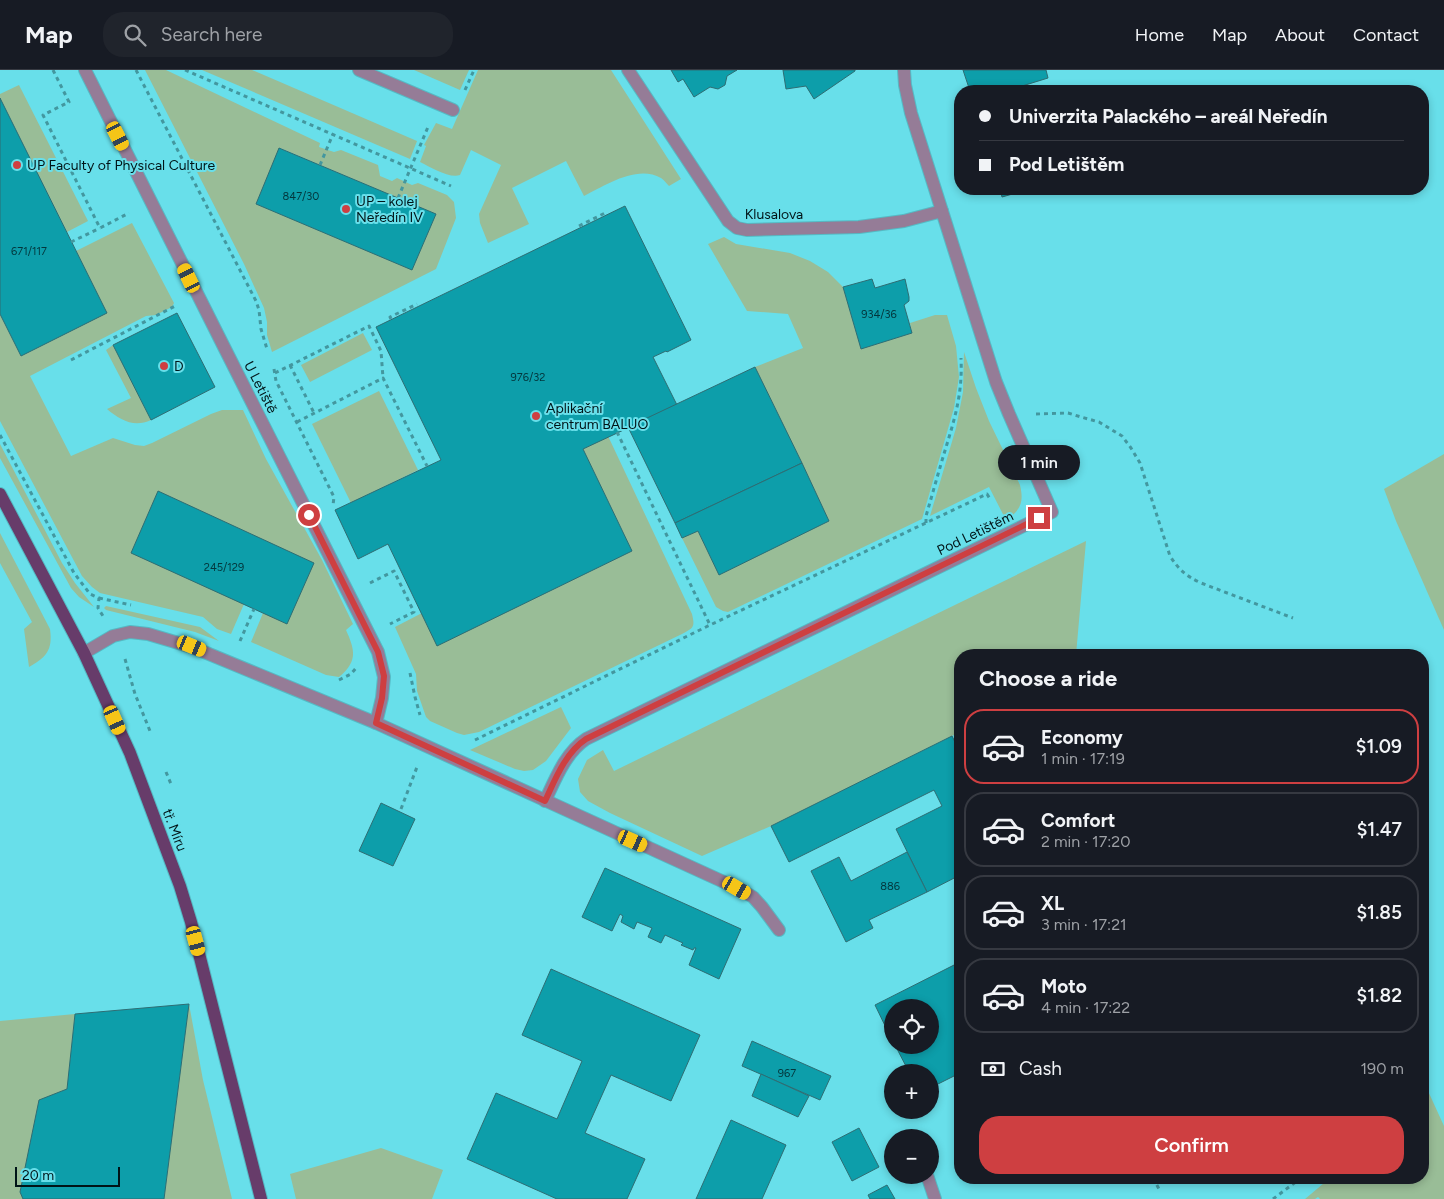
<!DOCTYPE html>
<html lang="en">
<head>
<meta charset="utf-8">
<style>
  body { margin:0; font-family:Figtree,sans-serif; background:#20242c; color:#f1f3f6; height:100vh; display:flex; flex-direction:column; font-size:19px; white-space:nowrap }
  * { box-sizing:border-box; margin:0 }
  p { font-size:16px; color:#9ea1a6 }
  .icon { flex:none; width:28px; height:28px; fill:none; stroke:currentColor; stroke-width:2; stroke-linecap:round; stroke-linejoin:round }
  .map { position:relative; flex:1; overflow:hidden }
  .details { position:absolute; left:954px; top:579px; width:475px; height:535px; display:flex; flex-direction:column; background:#171b24; border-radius:20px; box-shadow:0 2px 8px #0003 }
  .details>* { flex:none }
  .top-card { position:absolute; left:954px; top:15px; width:475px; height:110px; border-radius:20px; box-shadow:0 2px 8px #0003; display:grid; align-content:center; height:110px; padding:0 25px; background:#171b24 }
  .fabs { position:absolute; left:884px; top:929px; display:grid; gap:10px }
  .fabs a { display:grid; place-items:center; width:55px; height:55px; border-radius:50%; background:#171b24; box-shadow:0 2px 8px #0003; font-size:25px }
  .scale { position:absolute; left:15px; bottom:12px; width:105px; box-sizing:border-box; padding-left:5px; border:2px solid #001417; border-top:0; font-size:14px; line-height:18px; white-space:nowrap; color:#001417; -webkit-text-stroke:4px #68dfea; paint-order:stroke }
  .end { position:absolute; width:22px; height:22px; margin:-11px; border:6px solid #ce3f41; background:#fff; box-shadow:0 0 0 2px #fff }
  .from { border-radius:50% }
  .bubble { position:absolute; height:35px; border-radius:18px; background:#171b24; box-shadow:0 2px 8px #0003; font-size:16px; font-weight:600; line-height:35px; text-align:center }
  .car { position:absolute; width:15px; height:30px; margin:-15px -8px; border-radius:6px; box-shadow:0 0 4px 1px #0007; background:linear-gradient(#f5c518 24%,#345 0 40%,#f5c518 0 76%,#345 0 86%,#f5c518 0) }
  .top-card b { display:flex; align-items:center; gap:18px; height:48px; font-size:19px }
  .top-card b+b { border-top:1px solid #363941 }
  .top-card i { width:12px; height:12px; background:#f1f3f6 }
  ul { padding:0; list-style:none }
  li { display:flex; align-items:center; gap:15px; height:75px; margin:0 10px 8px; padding:0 15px; border:2px solid #363941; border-radius:20px }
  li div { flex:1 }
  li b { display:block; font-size:19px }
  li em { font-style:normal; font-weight:600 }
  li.active { border-color:#ce3f41 }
  li>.icon { width:45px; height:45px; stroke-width:1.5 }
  h2 { padding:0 25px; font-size:22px; line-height:60px }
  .pay { display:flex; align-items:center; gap:12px; height:55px; padding:0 25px; font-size:19px }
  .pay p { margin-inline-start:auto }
  .button { display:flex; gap:10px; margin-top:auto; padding:10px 25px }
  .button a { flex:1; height:58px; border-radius:20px; background:#ce3f41; color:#fff; font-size:20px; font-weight:600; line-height:58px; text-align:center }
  header { display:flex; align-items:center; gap:30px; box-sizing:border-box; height:70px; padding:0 25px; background:#171b24; border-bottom:1px solid #363941 }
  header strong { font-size:24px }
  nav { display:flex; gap:28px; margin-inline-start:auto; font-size:18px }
  .search { width:350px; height:45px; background:#20242c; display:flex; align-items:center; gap:12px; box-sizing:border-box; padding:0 18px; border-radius:20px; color:#9ea1a6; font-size:19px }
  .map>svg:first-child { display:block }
  .green { fill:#99bd97; fill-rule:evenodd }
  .building { fill:#0d9eaa; stroke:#2e6d73 }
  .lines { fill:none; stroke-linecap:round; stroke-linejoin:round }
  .minor-casing { stroke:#55bac4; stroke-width:14 }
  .major-casing { stroke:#55bac4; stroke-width:14 }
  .path { stroke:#43979f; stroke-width:3; stroke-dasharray:4 4; stroke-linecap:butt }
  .minor { stroke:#957c97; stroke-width:12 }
  .major { stroke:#673c6a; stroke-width:12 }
  .route { stroke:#ce3f41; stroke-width:6 }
  .poi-dot { fill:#ce3f41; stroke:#68dfea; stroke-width:2 }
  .labels { text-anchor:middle; stroke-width:4; stroke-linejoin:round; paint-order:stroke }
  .number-label { font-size:11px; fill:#03363c }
  .poi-label { font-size:14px; fill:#001417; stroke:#68dfea; text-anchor:start }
  .street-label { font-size:14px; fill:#001417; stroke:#68dfea }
</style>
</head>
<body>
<header>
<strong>Map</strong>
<div class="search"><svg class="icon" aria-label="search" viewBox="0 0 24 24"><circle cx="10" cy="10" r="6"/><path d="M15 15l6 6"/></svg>Search here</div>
<nav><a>Home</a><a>Map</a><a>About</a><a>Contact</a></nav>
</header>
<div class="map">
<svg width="1444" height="1129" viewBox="0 0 1444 1129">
  <rect width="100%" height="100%" fill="#68dfea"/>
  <!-- green -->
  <g class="green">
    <path d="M 145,0 L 166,0 L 320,73 L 319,77 L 334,82 L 341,80 L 378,95 L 380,106 L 392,111 L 397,108 L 412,115 L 418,113 L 447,125 L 454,132 L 456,148 L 436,199 L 272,282 L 267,265 L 267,252 L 264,238 L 244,194 ZM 280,78 L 436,144 L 412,200 L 256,134 Z"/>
    <polygon points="202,0 252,0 417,71 410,89"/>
    <polygon points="414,0 469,0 460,20"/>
    <path d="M 478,0 L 611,0 L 681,109 L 669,116 C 667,114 664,110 661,108 C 637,94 604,116 584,126 L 566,91 L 512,118 L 529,154 L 488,173 L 480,153 L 479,144 L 501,95 L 471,80 L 460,105 C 450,109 430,97 420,92 L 426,76 L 424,75 L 436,53 L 452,59 Z"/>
    <polygon points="19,15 88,151 67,162 0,28 0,24"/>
    <path d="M 132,153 L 174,233 L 172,237 L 156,245 L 146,246 L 30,306 L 71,386 L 113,368 L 135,375 L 144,376 L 152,373 L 211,344 L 222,340 L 243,340 L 266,389 L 322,490 L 353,554 L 346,560 C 355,580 358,591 339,607 L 326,605 L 251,572 L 263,543 L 244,534 L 231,564 L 217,559 L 203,547 L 100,523 L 92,517 L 82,506 L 0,351 L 0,244 L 21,286 L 106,243 L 76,181 Z"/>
    <polygon points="724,167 736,174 790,183 810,191 828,202 843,217 861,279 912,263 910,253 935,245 947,245 956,276 959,307 954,338 922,449 728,542 723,541 716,537 682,468 698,461 719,505 829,451 755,297 803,278 788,244 747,241 708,174"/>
    <polygon points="363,263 372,280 310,312 301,295"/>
    <path d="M 113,275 L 151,350 C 134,358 120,350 107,339 L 131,328 L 106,280 Z"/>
    <path d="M 964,282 L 976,318 L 989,351 L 1020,415 C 1024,432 1021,440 1006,450 L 989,417 L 930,446 L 956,358 L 963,322 Z"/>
    <polygon points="379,321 418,400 351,433 312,354"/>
    <path d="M 608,366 L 692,544 C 695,557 694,558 682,564 L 479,662 L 464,665 L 457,663 L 430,651 L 426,647 L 417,621 L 416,604 L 395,557 L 422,543 L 438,575 L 632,481 L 583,379 Z"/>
    <polygon points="0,374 62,493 75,513 94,537 79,527 71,518 0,388"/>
    <polygon points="1444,384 1444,560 1396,451 1384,419"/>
    <path d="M 0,463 L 50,559 C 53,581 46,587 29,597 L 24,559 L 32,552 L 0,493 Z"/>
    <polygon points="1086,471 1076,585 960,585 960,662 771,756 702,786 610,743 588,731 580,722 578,709 587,690 603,680 614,701"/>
    <polygon points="106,536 200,557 219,571 195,562 106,540 104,538"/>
    <polygon points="561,637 571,658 546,691 533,700 524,701 515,699 470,680"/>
    <polygon points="189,934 203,1010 232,1129 164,1129"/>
    <polygon points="75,944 67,1019 23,1129 0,1129 0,951"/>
    <polygon points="1423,1010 1444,1056 1444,1129 1320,1129 1318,1127 1315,1129 1305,1129 1330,1108 1422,1108"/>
    <polygon points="381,1078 443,1100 432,1129 296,1129 290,1104"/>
  </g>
  <!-- building -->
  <g class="building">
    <polygon points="671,0 737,0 727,6 725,15 718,19 710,17 694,27 683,9 678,12"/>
    <polygon points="783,0 855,0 855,1 814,29 806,16 786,19"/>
    <polygon points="963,0 1046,0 1048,8 1006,21 970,21"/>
    <polygon points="0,28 107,243 21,286 0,244"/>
    <polygon points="279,78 436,144 412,200 256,134"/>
    <polygon points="1000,119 1030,119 1002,127"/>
    <polygon points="625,136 691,270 667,282 666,281 653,287 677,335 583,379 632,481 437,576 388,474 358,489 335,440 441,390 376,257"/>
    <polygon points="872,209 875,218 905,209 909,227 909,231 904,235 912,263 861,279 843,217"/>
    <polygon points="177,243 215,317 151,350 113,275"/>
    <polygon points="755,297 802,393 675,453 628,357"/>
    <polygon points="802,393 829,451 719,505 698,461 682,468 675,453"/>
    <polygon points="158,421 314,493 287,554 131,483"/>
    <polygon points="952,666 960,682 960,805 927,822 896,759 942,736 934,720 789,792 771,756"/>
    <polygon points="381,733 415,749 393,796 359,781"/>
    <polygon points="907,782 927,822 869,850 873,858 846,872 811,801 839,787 851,811"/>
    <polygon points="605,798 741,859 719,909 689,895 696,878 694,878 693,880 681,875 683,873 665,865 661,873 648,867 652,858 637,852 634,859 621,852 623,846 620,844 612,861 582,847"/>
    <polygon points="960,892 960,1003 930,1018 930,1002 909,1002 895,975 930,975 930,938 892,938 892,970 875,935"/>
    <polygon points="551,899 700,965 671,1031 611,1005 585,1063 645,1089 627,1129 557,1129 467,1089 496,1023 557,1049 582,991 522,965"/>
    <polygon points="189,934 164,1129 23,1129 20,1122 39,1030 67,1019 75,944"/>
    <polygon points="752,971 831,1006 820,1030 742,996"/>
    <polygon points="761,1004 809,1026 798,1047 752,1026"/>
    <polygon points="731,1050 786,1075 762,1129 696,1129"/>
    <polygon points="859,1058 879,1097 852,1111 832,1072"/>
    <polygon points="887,1115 895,1129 870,1129 868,1125"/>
  </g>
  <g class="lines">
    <defs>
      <g id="minor">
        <polyline points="85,0 225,279 378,582 384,607 382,628 376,653"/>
        <polyline points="359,0 453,40"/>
        <polyline points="628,0 728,151 737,158 747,160 859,157 904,151 942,141"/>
        <polyline points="84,583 113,566 130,562 148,564 192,577 376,653 737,818 753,827 762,837 779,860"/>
        <path d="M 545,731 C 555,710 565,683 586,669 L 1052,442 L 1009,344 L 996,312 L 911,43 L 905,15 L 904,0"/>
        <polyline points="927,1105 935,1129"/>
      </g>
      <polyline id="major" points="0,424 84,583 130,683 180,816 191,852 261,1129"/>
    </defs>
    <!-- minor casing -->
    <use href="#minor" class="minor-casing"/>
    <!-- major casing -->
    <use href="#major" class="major-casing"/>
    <!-- path -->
    <g class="path">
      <polyline points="53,0 69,32 43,45 100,158 129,143"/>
      <polyline points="136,0 256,231 259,240 261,259 267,279"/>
      <polyline points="185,0 451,116"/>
      <polyline points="465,20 474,0"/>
      <polyline points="320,95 333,64"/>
      <polyline points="398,128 428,57"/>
      <polyline points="579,156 605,143 606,145"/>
      <polyline points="71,172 100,158"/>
      <polyline points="391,249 390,247 417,234"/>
      <polyline points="71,290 177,235"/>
      <polyline points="290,295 314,343"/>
      <polyline points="274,299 276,311 334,427 333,435"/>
      <polyline points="275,303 369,256 381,281 383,308"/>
      <path d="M 1036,344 L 1068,343 L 1081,347 L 1099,352 L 1122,366 L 1131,378 L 1140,393 L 1170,486 C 1179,500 1186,506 1201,513 L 1293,548"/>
      <polyline points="297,352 383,308 427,396"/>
      <polyline points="617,362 710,555"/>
      <polyline points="0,365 74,503 90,524 99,528 98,538 103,546"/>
      <path d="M 926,453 L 926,446 C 931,429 936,411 941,394 C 952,356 963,329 961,288"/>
      <polyline points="370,513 394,501 414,542 390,554"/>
      <polyline points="99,528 131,535"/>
      <polyline points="240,571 254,539"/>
      <polyline points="125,589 135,624 150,661"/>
      <polyline points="410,603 415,627 420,645"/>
      <polyline points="339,610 351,604 356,598"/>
      <polyline points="475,670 710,555 987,424 990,429"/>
      <polyline points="166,702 171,714"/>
      <polyline points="401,739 417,697"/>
      <polyline points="1153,1108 1159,1119"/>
      <polyline points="1273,1129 1301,1108"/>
    </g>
    <!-- minor -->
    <use href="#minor" class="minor"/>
    <!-- major -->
    <use href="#major" class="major"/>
  </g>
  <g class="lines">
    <!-- route -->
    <path class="route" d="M 309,445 L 378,582 L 384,606 L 382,628 L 376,653 L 545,731 C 555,710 565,683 586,669 L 1039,448"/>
  </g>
  <!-- markers -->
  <g class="poi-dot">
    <circle cx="17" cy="95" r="5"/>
    <circle cx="346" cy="139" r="5"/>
    <circle cx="164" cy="296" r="5"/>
    <circle cx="536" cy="346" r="5"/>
  </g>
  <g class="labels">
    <!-- number labels -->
    <g class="number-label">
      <text x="301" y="130">847/30</text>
      <text x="29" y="185">671/117</text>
      <text x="879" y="248">934/36</text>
      <text x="528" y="311">976/32</text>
      <text x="224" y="501">245/129</text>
      <text x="890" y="820">886</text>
      <text x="787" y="1007">967</text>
    </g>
    <!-- poi labels -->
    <g class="poi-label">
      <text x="27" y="100">UP Faculty of Physical Culture</text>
      <text x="356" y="136">UP – kolej<tspan x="356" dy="16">Neředín IV</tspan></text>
      <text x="174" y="301">D</text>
      <text x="546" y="343">Aplikační<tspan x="546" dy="16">centrum BALUO</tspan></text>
    </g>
    <!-- street labels -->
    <g class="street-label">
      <text x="774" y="149">Klusalova</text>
      <text transform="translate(261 317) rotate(63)" y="5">U Letiště</text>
      <text transform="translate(975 463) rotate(-26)" y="5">Pod Letištěm</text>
      <text transform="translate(175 760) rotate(69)" y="5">tř. Míru</text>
    </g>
  </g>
</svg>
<div class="fabs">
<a><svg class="icon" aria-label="locate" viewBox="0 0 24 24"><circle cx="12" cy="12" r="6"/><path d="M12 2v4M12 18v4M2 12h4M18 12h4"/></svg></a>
<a>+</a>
<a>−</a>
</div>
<div class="scale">20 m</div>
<i class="end from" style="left:309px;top:445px"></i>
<i class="end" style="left:1039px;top:448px"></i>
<div class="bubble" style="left:998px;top:375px;width:82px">1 min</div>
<i class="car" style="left:118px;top:66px;rotate:153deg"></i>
<i class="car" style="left:189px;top:208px;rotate:334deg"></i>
<i class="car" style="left:192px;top:576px;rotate:112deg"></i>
<i class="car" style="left:115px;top:650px;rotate:156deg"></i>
<i class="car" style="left:633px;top:771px;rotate:114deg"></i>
<i class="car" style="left:737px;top:818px;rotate:120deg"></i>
<i class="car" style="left:196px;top:871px;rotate:165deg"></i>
<div class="top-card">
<b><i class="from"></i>Univerzita Palackého – areál Neředín</b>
<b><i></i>Pod Letištěm</b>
</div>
<section class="details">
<h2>Choose a ride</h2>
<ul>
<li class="active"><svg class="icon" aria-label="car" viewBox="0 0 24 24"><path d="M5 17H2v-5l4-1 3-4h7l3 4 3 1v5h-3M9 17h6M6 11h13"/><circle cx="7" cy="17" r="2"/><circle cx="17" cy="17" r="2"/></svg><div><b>Economy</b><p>1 min · 17:19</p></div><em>$1.09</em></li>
<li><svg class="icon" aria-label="car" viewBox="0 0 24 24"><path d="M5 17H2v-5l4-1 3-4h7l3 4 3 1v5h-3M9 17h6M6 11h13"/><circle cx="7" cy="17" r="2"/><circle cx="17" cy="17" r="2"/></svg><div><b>Comfort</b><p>2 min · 17:20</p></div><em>$1.47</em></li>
<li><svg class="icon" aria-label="car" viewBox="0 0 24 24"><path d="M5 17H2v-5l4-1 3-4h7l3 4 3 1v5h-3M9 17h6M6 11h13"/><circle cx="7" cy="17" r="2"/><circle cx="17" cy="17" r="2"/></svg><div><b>XL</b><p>3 min · 17:21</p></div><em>$1.85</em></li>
<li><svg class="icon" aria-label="car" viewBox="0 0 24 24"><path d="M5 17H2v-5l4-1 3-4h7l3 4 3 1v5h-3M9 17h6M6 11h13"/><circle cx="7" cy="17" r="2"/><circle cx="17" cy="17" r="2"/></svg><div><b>Moto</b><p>4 min · 17:22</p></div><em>$1.82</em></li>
</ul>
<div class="pay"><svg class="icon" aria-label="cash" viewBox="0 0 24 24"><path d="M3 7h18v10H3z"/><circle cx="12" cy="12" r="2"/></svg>Cash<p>190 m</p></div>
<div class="button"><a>Confirm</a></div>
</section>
</div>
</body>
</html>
